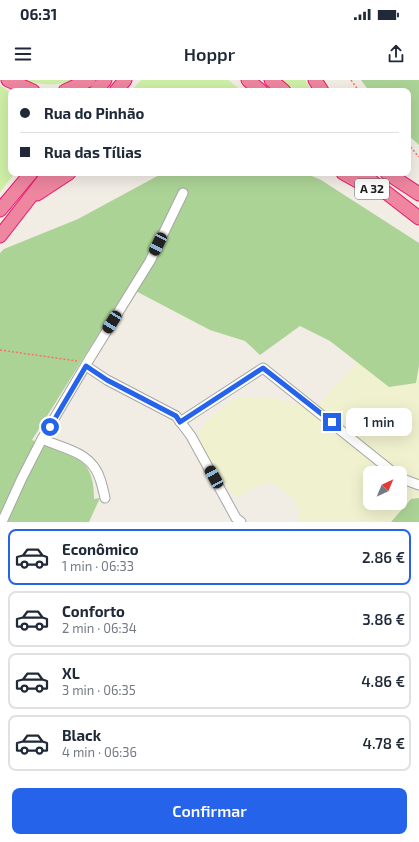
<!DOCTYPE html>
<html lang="pt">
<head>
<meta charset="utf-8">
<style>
  body { margin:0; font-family:"Exo 2",sans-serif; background:#f6f6f7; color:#1f2937; height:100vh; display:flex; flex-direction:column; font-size:15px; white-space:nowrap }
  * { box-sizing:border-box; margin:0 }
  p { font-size:13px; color:#747a83 }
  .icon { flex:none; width:22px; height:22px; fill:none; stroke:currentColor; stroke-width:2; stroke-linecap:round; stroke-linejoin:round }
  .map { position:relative; height:442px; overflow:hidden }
  .details { display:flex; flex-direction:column; background:#fff; flex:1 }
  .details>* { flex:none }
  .banner { position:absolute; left:8px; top:8px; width:403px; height:88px; border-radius:8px; box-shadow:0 4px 16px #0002; display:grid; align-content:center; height:88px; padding:0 12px; background:#fff }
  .needle { width:26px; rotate:44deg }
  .controls { position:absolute; left:363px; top:386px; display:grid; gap:8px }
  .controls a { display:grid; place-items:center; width:44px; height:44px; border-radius:8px; background:#fff; box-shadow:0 4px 16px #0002; font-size:20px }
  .end { position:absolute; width:18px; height:18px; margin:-9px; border:5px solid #2563eb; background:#fff; box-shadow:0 0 0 2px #fff }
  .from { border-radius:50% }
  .bubble { position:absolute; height:28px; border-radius:8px; background:#fff; box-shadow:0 4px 16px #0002; font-size:13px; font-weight:600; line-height:28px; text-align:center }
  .car { position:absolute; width:12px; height:24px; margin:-12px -6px; border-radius:5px; box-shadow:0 0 3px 1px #0007; background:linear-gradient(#222 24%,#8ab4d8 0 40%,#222 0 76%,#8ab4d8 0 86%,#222 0) }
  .banner b { display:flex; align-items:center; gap:14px; height:38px; font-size:15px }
  .banner b+b { border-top:1px solid #e0e1e3 }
  .banner i { width:10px; height:10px; background:#1f2937 }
  ul { padding:7px 0 0; list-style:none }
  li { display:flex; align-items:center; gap:12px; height:56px; margin:0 8px 6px; padding:0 4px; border:2px solid #e0e1e3; border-radius:8px }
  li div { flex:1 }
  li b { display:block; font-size:15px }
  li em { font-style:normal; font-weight:600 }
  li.active { border-color:#2563eb }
  li>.icon { width:36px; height:36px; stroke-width:1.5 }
  .action { display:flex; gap:8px; margin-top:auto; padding:8px 12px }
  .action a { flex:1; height:46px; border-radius:8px; background:#2563eb; color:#fff; font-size:16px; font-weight:600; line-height:46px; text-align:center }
  .status { display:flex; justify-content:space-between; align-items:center; height:28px; padding:0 20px; background:#fff; direction:ltr }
  .status svg { height:11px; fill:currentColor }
  header { display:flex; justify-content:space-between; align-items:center; height:52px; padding:0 12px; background:#fff; font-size:18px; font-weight:600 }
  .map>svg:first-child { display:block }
  .farmland { fill:#f0f1ce; fill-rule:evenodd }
  .grass { fill:#ceefa6 }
  .forest { fill:#acd396 }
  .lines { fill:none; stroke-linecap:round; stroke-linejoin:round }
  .minor-casing { stroke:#a6a6a6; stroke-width:11 }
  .highway-casing { stroke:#ea166c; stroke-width:15 }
  .path { stroke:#ff6d67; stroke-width:1.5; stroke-dasharray:2 2; stroke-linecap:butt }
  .minor { stroke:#fff; stroke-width:9 }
  .highway { stroke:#ee86a0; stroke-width:13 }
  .route { stroke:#2563eb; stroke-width:5 }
  .labels { text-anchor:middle; stroke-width:3; stroke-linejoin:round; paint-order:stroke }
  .shield { fill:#fff; stroke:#626262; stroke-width:1 }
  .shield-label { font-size:12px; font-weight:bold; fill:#1f1f1f }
</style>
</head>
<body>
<div class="status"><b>06:31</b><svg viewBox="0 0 49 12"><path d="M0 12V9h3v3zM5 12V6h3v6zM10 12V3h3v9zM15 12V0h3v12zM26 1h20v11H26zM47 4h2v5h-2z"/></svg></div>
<header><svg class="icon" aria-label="menu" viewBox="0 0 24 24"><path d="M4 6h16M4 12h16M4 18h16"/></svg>Hoppr<svg class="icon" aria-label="share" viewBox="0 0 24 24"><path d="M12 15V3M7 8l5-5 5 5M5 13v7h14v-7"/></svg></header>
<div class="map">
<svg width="419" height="442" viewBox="0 0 419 442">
  <rect width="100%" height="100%" fill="#f1ece4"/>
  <!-- farmland -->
  <path class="farmland" d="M 358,282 L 389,307 L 416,303 L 419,285 L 419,418 L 410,419 L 391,442 L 299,442 L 300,433 L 293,419 L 279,407 L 267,402 L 257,406 L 244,414 L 234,416 L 218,395 L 198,356 L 206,341 L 237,317 L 275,318 L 314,330 ZM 370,393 L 400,393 L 400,423 L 370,423 Z"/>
  <!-- grass -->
  <g class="grass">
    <path d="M 24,0 L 72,0 C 55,7 41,5 24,0 Z"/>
    <polygon points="141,0 228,0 242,11 131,11"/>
    <polygon points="283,0 305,0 312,11 296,11"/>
    <polygon points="0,5 11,13 11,93 15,93 0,112"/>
  </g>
  <!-- forest -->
  <g class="forest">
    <polygon points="361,0 419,0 419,65 408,55 408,11 369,11"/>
    <path d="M 163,93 L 305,93 L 321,100 L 419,163 L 419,285 L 416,303 L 389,307 L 330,261 L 300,246 L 260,275 L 245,261 L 210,250 L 128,207 L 32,360 C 66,375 95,372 94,419 L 100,418 L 89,442 L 0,442 L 0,173 L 4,169 L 78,139 Z"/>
    <polygon points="419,418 419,442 391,442 411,419"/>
  </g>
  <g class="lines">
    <defs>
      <g id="minor">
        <polyline points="86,286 107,300 176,336 191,356 236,438 241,442"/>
        <polyline points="180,342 263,288 394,393"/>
        <path d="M 42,359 C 62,368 85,371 96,390 C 101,398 103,409 105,418"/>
        <polyline points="400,398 419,405"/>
        <polyline points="2,442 22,398 42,359 90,278 150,181 183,113"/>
      </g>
      <g id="highway">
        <polyline points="8,0 33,11"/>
        <polyline points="248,0 261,11"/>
        <polyline points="271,0 284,11"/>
        <polyline points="315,0 322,11"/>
        <polyline points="65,11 89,0"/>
        <polyline points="96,11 105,0"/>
        <polyline points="116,11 125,0"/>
        <polyline points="343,93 370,108"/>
        <polyline points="361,93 419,138"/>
        <polyline points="387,93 419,114"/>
        <polyline points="37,114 69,93"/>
        <polyline points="0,130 31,93"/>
        <polyline points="0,156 49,93"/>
      </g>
    </defs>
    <!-- minor casing -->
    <use href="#minor" class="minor-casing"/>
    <!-- highway casing -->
    <use href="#highway" class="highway-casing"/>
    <!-- path -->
    <g class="path">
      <polyline points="351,0 359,11"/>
      <polyline points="408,64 419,77"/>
      <polyline points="0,270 77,281"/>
    </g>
    <!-- minor -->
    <use href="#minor" class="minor"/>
    <!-- highway -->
    <use href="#highway" class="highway"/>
  </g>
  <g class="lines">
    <!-- route -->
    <polyline class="route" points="50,347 86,286 107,300 176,336 180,342 263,288 332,342"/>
  </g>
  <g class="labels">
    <!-- shield labels -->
    <rect class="shield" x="355" y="99" width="34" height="20" rx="3"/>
    <g class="shield-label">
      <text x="372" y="113">A 32</text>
    </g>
  </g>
</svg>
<div class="controls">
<a><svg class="needle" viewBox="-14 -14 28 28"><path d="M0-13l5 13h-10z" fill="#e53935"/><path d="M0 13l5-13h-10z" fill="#747a83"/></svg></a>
</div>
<i class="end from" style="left:50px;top:347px"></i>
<i class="end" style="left:332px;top:342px"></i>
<div class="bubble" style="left:346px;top:328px;width:66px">1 min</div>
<i class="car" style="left:158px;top:164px;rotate:206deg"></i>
<i class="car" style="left:112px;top:242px;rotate:212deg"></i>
<i class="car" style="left:214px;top:397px;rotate:331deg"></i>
<div class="banner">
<b><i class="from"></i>Rua do Pinhão</b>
<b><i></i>Rua das Tílias</b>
</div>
</div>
<section class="details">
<ul>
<li class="active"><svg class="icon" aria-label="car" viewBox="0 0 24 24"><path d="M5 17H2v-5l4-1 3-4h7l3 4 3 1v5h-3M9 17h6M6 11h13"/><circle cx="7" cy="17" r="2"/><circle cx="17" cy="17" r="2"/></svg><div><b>Econômico</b><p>1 min · 06:33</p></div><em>2.86 €</em></li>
<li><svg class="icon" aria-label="car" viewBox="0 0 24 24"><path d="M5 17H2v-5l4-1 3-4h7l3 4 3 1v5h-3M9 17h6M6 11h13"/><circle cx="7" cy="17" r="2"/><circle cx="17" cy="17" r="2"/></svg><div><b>Conforto</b><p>2 min · 06:34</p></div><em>3.86 €</em></li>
<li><svg class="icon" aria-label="car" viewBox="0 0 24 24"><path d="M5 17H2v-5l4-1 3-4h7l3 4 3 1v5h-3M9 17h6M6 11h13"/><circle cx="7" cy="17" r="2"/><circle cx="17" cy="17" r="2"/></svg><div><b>XL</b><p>3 min · 06:35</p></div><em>4.86 €</em></li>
<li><svg class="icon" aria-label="car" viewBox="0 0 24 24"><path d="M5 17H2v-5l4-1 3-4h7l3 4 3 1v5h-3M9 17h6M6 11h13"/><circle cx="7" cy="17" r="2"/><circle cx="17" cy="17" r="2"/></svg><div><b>Black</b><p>4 min · 06:36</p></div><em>4.78 €</em></li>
</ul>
<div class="action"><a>Confirmar</a></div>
</section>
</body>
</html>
